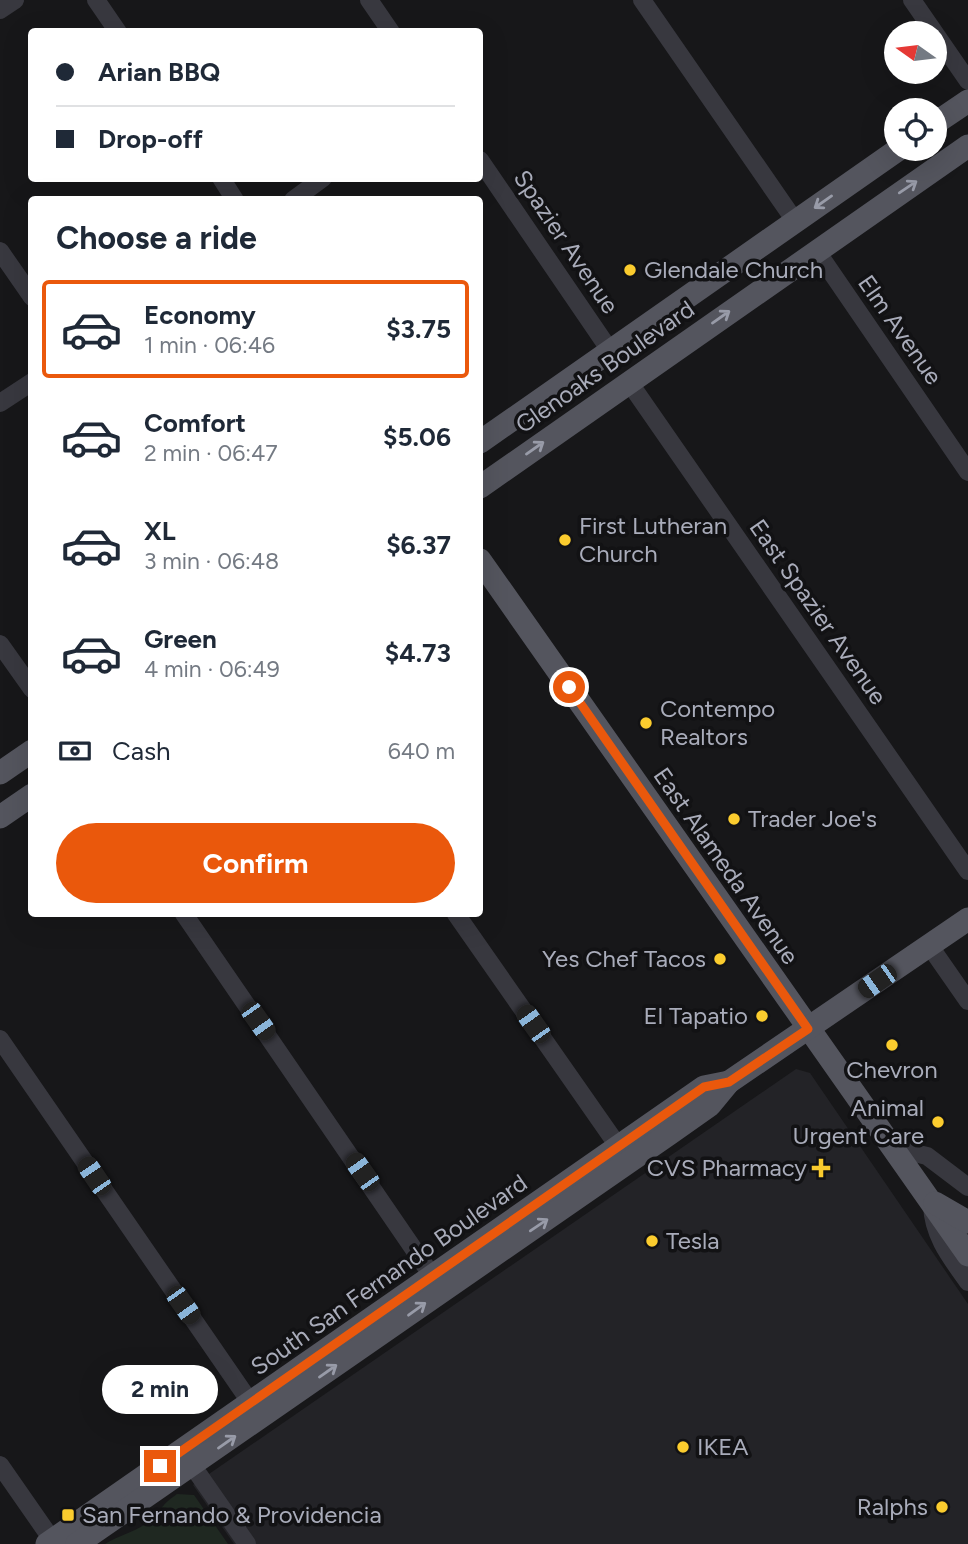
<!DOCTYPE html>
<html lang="en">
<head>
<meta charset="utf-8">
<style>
  body { margin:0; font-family:Figtree,sans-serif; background:#f2f2f3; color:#1f2937; height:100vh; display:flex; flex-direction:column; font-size:26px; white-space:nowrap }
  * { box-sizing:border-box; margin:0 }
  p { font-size:23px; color:#747a83 }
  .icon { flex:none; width:38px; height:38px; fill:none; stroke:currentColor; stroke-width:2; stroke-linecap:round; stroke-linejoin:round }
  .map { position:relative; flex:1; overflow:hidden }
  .sheet { position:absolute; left:28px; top:196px; width:455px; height:721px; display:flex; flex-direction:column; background:#fff; border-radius:7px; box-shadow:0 7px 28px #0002 }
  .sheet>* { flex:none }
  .guide { position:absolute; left:28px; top:28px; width:455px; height:154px; border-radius:7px; box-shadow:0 7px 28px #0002; display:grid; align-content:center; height:154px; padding:0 28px; background:#fff }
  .needle { width:46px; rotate:284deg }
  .buttons { position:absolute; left:884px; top:21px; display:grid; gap:14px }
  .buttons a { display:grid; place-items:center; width:63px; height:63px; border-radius:50%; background:#fff; box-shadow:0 7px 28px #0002; font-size:35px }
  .end { position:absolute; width:32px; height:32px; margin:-16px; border:9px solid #ea580c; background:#fff; box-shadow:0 0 0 4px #fff }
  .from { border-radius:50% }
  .bubble { position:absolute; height:49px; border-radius:24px; background:#fff; box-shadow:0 7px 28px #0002; font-size:23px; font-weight:700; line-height:49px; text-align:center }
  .car { position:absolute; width:21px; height:42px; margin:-21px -10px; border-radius:9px; box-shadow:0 0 5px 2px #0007; background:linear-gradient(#222 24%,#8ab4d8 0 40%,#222 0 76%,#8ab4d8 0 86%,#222 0) }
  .guide b { display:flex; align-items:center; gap:24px; height:66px; font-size:26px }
  .guide b+b { border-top:2px solid #e0e1e3 }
  .guide i { width:18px; height:18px; background:#1f2937 }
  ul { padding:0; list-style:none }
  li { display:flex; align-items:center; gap:21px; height:98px; margin:0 14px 10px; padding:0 14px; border:4px solid transparent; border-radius:7px }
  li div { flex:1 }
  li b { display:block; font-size:26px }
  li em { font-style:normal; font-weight:700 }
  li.selected { border-color:#ea580c }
  li>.icon { width:63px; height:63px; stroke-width:1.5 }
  h2 { padding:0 28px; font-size:32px; line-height:84px }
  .pay { display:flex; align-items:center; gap:18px; height:77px; padding:0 28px; font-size:26px }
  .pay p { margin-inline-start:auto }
  .action { display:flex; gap:14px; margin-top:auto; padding:14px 28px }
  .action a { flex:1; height:80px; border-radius:42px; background:#ea580c; color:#fff; font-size:28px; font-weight:700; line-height:80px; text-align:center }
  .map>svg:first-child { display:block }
  .built { fill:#232327 }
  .green { fill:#1f2821 }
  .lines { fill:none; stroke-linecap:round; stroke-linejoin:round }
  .minor { stroke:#38383f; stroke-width:18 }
  .major { stroke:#54555e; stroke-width:23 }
  .oneway { stroke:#989ba8 }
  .route { stroke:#ea580c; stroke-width:9 }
  .poi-dot { fill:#fbcc2e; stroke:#121214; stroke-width:2.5 }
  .labels { text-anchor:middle; stroke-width:7; stroke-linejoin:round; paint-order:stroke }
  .street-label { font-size:24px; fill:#a9acba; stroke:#121214 }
  .poi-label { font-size:24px; fill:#a9acba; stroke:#121214; text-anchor:start }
</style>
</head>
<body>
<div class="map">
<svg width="968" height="1544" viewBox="0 0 968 1544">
  <rect width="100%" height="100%" fill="#171719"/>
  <!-- built -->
  <polygon class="built" points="796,1069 810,1073 968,1304 968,1544 234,1544 193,1485"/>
  <!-- green -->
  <path class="green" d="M 177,1494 L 194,1495 L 228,1544 L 105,1544 C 120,1534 140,1532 153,1517 C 163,1507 164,1503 177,1494 Z"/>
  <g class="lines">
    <!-- minor -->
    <g class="minor">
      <polyline points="96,0 118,32"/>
      <polyline points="369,0 391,32"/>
      <polyline points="642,0 795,221"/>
      <polyline points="912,0 968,81"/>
      <polyline points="0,10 15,0"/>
      <polyline points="480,160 611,352"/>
      <polyline points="221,178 235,200"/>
      <polyline points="293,200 323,178"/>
      <polyline points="816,250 968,472"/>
      <polyline points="0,251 32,297"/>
      <polyline points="629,382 968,871"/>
      <polyline points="0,403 32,382"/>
      <polyline points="0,644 32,689"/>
      <polyline points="184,914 439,1286"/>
      <polyline points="456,914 625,1156"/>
      <polyline points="929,945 968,1001"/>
      <polyline points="0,1039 257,1412"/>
      <polyline points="890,1147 927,1156 968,1187"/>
      <path d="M 932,1205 C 933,1236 951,1258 968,1282"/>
      <polyline points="185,1455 247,1544"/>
      <polyline points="0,1465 55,1544"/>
    </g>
    <!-- major -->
    <g class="major">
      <polyline points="934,124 968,101"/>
      <polyline points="480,442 899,149"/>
      <polyline points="480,487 968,146"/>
      <polyline points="480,560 968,1255"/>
      <polyline points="0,773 32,751"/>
      <polyline points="0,817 32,795"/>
      <polyline points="935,1203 968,1222"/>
      <polyline points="47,1544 704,1087 729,1082"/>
      <polyline points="77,1544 669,1134 710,1105 729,1082 968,919"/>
    </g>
  </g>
  <!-- one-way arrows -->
  <defs><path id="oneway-shaft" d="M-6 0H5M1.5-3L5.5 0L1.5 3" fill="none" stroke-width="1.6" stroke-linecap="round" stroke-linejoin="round" transform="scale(1.75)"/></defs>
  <g class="oneway">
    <use href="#oneway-shaft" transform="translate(908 187) rotate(-34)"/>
    <use href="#oneway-shaft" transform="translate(823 202) rotate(145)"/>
    <use href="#oneway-shaft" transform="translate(721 317) rotate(-35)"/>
    <use href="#oneway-shaft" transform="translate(535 448) rotate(-35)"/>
    <use href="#oneway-shaft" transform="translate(539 1225) rotate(-34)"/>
    <use href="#oneway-shaft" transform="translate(417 1309) rotate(-36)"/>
    <use href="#oneway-shaft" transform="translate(328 1371) rotate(-35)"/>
    <use href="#oneway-shaft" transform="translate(227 1442) rotate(-35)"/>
  </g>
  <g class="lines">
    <!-- route -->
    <polyline class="route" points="160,1466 704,1087 729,1082 808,1029 569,687"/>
  </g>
  <!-- markers -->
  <g class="poi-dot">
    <circle cx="630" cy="270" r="7"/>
    <circle cx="565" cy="540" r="7"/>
    <circle cx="646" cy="723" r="7"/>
    <circle cx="734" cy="819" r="7"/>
    <circle cx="720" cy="959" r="7"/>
    <circle cx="762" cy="1016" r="7"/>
    <circle cx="892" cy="1045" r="7"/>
    <circle cx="938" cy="1122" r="7"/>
    <path d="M817.5 1157.5h7v7h7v7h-7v7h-7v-7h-7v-7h7z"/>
    <circle cx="652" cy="1241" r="7"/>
    <circle cx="683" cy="1447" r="7"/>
    <circle cx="942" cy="1507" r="7"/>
    <rect x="61" y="1508" width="14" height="14" rx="3.5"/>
  </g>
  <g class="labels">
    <!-- street labels -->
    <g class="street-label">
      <text transform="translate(566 242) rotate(56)" y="8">Spazier Avenue</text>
      <text transform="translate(900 330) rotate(55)" y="8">Elm Avenue</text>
      <text transform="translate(605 367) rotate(-35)" y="8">Glenoaks Boulevard</text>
      <text transform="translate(818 612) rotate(55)" y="8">East Spazier Avenue</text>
      <text transform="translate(726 866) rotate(55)" y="8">East Alameda Avenue</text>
      <text transform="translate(389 1275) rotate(-35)" y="8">South San Fernando Boulevard</text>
    </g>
    <!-- poi labels -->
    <g class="poi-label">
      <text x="644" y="278">Glendale Church</text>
      <text x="579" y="534">First Lutheran<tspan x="579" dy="28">Church</tspan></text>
      <text x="660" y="717">Contempo<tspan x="660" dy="28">Realtors</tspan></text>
      <text x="748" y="827">Trader Joe's</text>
      <text x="706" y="967" text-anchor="end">Yes Chef Tacos</text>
      <text x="748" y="1024" text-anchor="end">El Tapatio</text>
      <text x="892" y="1078" text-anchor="middle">Chevron</text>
      <text x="924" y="1116" text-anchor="end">Animal<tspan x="924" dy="28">Urgent Care</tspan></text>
      <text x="807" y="1176" text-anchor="end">CVS Pharmacy</text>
      <text x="666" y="1249">Tesla</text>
      <text x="697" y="1455">IKEA</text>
      <text x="928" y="1515" text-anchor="end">Ralphs</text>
      <text x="82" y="1523">San Fernando &amp; Providencia</text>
    </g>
  </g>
</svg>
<div class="buttons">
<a><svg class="needle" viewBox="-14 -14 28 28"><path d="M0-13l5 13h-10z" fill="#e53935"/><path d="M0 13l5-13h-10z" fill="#747a83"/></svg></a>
<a><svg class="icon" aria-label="locate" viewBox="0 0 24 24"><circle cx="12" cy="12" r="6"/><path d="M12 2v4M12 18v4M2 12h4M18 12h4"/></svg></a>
</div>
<i class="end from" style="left:569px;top:687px"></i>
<i class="end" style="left:160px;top:1466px"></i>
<div class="bubble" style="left:102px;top:1365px;width:116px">2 min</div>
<i class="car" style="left:877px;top:981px;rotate:235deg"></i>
<i class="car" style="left:258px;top:1021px;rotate:145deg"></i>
<i class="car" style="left:533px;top:1024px;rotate:325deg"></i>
<i class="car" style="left:362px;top:1172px;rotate:325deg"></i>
<i class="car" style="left:94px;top:1176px;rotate:326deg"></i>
<i class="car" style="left:183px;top:1305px;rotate:145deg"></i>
<div class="guide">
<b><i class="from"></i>Arian BBQ</b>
<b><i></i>Drop-off</b>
</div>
<section class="sheet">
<h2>Choose a ride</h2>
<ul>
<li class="selected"><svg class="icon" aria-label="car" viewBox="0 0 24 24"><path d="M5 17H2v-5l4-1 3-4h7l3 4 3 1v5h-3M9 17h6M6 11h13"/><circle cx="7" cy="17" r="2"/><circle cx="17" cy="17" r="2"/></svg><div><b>Economy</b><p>1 min · 06:46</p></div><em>$3.75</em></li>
<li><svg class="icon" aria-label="car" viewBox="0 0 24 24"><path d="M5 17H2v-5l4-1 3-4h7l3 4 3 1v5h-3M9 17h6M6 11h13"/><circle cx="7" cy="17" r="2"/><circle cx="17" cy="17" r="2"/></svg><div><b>Comfort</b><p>2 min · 06:47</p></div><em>$5.06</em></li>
<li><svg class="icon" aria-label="car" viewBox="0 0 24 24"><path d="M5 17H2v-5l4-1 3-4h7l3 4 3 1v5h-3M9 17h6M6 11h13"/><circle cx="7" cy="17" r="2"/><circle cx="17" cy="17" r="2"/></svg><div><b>XL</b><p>3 min · 06:48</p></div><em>$6.37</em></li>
<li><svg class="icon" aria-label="car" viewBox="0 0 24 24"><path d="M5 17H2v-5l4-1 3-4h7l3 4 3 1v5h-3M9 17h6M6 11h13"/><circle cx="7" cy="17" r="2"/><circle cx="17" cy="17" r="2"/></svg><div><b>Green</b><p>4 min · 06:49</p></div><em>$4.73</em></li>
</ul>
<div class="pay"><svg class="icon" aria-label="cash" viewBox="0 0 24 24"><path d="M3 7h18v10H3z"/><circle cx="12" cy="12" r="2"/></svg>Cash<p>640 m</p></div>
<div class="action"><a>Confirm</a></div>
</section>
</div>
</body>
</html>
